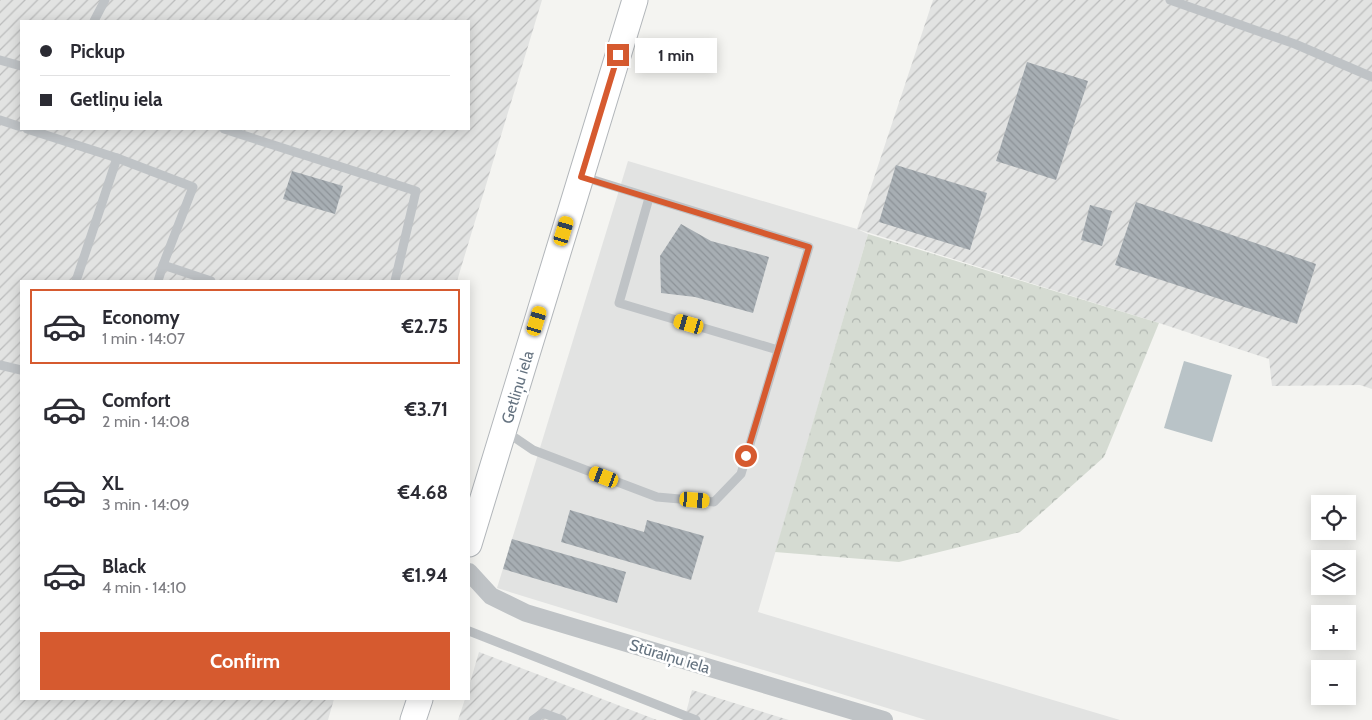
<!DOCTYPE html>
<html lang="en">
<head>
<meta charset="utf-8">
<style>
  body { margin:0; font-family:Cabin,sans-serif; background:#f7f7f7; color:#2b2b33; height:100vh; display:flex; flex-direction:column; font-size:19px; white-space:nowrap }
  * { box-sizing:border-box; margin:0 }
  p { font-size:16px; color:#7c7c81 }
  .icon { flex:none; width:28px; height:28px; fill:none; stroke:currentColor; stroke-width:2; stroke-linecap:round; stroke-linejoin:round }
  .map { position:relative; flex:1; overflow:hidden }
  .panel { position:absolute; left:20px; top:280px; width:450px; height:420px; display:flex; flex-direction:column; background:#fff; border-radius:0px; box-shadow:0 2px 12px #0003 }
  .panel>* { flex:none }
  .banner { position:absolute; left:20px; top:20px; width:450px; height:110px; border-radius:0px; box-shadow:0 2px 12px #0003; display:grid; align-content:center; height:110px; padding:0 20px; background:#fff }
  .controls { position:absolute; left:1311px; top:495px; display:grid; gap:10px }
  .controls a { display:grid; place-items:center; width:45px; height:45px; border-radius:0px; background:#fff; box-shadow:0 2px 12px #0003; font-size:25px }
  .end { position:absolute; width:22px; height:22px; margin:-11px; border:6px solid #d65a2f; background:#fff; box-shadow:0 0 0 2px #fff }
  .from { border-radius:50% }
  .bubble { position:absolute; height:35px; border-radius:0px; background:#fff; box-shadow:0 2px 12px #0003; font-size:16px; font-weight:700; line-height:35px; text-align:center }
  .car { position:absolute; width:15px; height:30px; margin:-15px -8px; border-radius:6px; box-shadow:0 0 4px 1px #0007; background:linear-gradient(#f5c518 24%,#345 0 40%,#f5c518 0 76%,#345 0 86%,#f5c518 0) }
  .banner b { display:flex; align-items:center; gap:18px; height:48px; font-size:19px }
  .banner b+b { border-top:1px solid #e1e1e2 }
  .banner i { width:12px; height:12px; background:#2b2b33 }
  ul { padding:9px 0 0; list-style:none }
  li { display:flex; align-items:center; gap:15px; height:75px; margin:0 10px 8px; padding:0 10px; border:2px solid transparent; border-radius:0px }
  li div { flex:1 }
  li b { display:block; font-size:19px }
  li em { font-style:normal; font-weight:700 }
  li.on { border-color:#d65a2f }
  li>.icon { width:45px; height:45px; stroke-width:1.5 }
  .primary-button { display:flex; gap:10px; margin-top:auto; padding:10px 20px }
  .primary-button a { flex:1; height:58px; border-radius:0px; background:#d65a2f; color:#fff; font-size:20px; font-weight:700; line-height:58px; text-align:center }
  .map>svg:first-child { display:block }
  .built { fill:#e2e3e2 }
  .industrial { fill:url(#industrial-furrows); fill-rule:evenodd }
  .forest { fill:url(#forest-crowns) }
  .water { fill:#b9c3c7 }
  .building { fill:url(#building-back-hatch) }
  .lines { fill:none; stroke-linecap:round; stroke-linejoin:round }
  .secondary-casing { stroke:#b2b6ba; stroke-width:27 }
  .lane { stroke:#bfc3c6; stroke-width:9 }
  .street { stroke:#bfc3c6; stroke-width:18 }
  .secondary { stroke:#fff; stroke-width:25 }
  .route { stroke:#d65a2f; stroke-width:6 }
  .labels { text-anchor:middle; stroke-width:5; stroke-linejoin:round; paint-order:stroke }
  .street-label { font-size:16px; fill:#657380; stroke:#fff }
</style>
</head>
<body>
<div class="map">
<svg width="1372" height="720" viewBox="0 0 1372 720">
  <defs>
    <pattern id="industrial-furrows" width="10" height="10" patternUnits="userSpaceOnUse" patternTransform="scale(1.25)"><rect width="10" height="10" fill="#e2e3e2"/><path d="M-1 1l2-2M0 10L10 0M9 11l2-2" fill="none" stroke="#bbbcbc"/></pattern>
    <pattern id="forest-crowns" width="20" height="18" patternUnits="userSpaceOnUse" patternTransform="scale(1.25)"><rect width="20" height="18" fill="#d5dbd2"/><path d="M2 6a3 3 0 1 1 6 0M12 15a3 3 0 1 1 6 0" fill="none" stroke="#b0b6b0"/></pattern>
    <pattern id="building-back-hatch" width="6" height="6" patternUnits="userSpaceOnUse" patternTransform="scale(1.25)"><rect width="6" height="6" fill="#a7aeb3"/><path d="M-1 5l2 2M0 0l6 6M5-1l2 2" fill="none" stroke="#8c9297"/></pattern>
  </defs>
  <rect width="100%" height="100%" fill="#f4f4f1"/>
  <!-- built -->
  <polygon class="built" points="628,161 857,229 868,234 758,612 1120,720 926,720 497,588"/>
  <!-- industrial -->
  <g class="industrial">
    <path d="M 0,0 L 542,0 L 457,281 L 21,281 L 21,699 L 334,699 L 328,720 L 0,720 ZM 21,21 L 469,21 L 469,129 L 21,129 Z"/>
    <polygon points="933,0 1372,0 1372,389 1360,385 1272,386 1269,359 1159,323 857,229"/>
    <polygon points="479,652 657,720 458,720 465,699 469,699 469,686"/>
    <polygon points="692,690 789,720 684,720"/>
  </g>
  <!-- forest -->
  <polygon class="forest" points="868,234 1159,323 1104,457 1020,532 899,562 775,552"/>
  <!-- water -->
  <polygon class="water" points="1184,361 1232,375 1212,442 1164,428"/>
  <!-- building -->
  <g class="building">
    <polygon points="1027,62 1088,81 1056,180 996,161"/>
    <polygon points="896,165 987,193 970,250 879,222"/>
    <polygon points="292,171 343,186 335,214 283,199"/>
    <polygon points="1136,202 1316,264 1297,324 1115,265"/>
    <polygon points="1090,205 1112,211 1102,246 1081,240"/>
    <polygon points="681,224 711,241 769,257 753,313 695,297 661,293 660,256"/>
    <polygon points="570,510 644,532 647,520 704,536 691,580 561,542"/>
    <polygon points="512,539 626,572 617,603 503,569"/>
  </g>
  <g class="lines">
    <defs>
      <g id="secondary">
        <polyline points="469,544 635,0"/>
        <polyline points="413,720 420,699"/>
      </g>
    </defs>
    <!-- secondary casing -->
    <use href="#secondary" class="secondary-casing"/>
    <!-- lane -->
    <g class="lane">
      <polyline points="1170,0 1295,44 1372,77"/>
      <polyline points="94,21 105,0"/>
      <polyline points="0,60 21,66"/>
      <polyline points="0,120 21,127"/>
      <polyline points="27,129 117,158 193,187 163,265 211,281"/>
      <polyline points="224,129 416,191 395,281"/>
      <polyline points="649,198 619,303 778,350"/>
      <polyline points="76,281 117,158"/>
      <polyline points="158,281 163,265"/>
      <polyline points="0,365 21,370"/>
      <polyline points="505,431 533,450 657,497 714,502 741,474 809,247 584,177"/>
      <polyline points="469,631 696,720"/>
      <polyline points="533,720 543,713 562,720"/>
    </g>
    <!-- street -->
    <polyline class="street" points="469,572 491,596 526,613 884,720"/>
    <!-- secondary -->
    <use href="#secondary" class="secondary"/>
  </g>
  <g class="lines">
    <!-- route -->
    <polyline class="route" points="618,55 581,177 809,247 746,456"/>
  </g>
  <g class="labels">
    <!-- street labels -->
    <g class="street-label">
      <text transform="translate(517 387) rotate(-73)" y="6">Getliņu iela</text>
      <text transform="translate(670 656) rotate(17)" y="6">Stūraiņu iela</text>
    </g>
  </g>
</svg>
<div class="controls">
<a><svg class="icon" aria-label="locate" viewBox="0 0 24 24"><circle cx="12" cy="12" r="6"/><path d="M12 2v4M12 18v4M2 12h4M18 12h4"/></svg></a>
<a><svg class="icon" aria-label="layers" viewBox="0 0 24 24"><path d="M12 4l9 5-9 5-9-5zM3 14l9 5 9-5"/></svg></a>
<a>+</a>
<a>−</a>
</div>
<i class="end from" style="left:746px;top:456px"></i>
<i class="end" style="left:618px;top:55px"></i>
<div class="bubble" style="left:635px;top:38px;width:82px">1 min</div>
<i class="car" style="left:564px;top:231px;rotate:17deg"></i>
<i class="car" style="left:537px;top:321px;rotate:17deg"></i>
<i class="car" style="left:689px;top:324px;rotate:286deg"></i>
<i class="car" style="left:604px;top:477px;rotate:291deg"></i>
<i class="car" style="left:695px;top:500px;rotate:95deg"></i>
<div class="banner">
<b><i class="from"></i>Pickup</b>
<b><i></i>Getliņu iela</b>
</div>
<section class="panel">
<ul>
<li class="on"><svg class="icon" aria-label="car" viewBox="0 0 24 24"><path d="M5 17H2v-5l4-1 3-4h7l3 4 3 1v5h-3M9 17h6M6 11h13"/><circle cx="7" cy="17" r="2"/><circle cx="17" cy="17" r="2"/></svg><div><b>Economy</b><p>1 min · 14:07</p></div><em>€2.75</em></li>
<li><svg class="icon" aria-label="car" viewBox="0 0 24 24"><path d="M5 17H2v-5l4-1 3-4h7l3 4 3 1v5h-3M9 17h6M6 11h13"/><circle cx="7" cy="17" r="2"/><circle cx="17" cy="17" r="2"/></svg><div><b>Comfort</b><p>2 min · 14:08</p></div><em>€3.71</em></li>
<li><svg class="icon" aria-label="car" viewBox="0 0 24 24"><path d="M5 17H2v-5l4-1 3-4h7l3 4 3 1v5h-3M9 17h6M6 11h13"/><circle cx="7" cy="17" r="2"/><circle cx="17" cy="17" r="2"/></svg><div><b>XL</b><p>3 min · 14:09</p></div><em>€4.68</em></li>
<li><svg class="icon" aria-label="car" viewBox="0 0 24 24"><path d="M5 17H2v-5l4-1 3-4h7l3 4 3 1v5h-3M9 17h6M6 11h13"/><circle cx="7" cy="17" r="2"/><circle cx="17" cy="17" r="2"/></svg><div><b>Black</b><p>4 min · 14:10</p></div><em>€1.94</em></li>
</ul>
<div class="primary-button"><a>Confirm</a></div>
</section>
</div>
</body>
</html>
